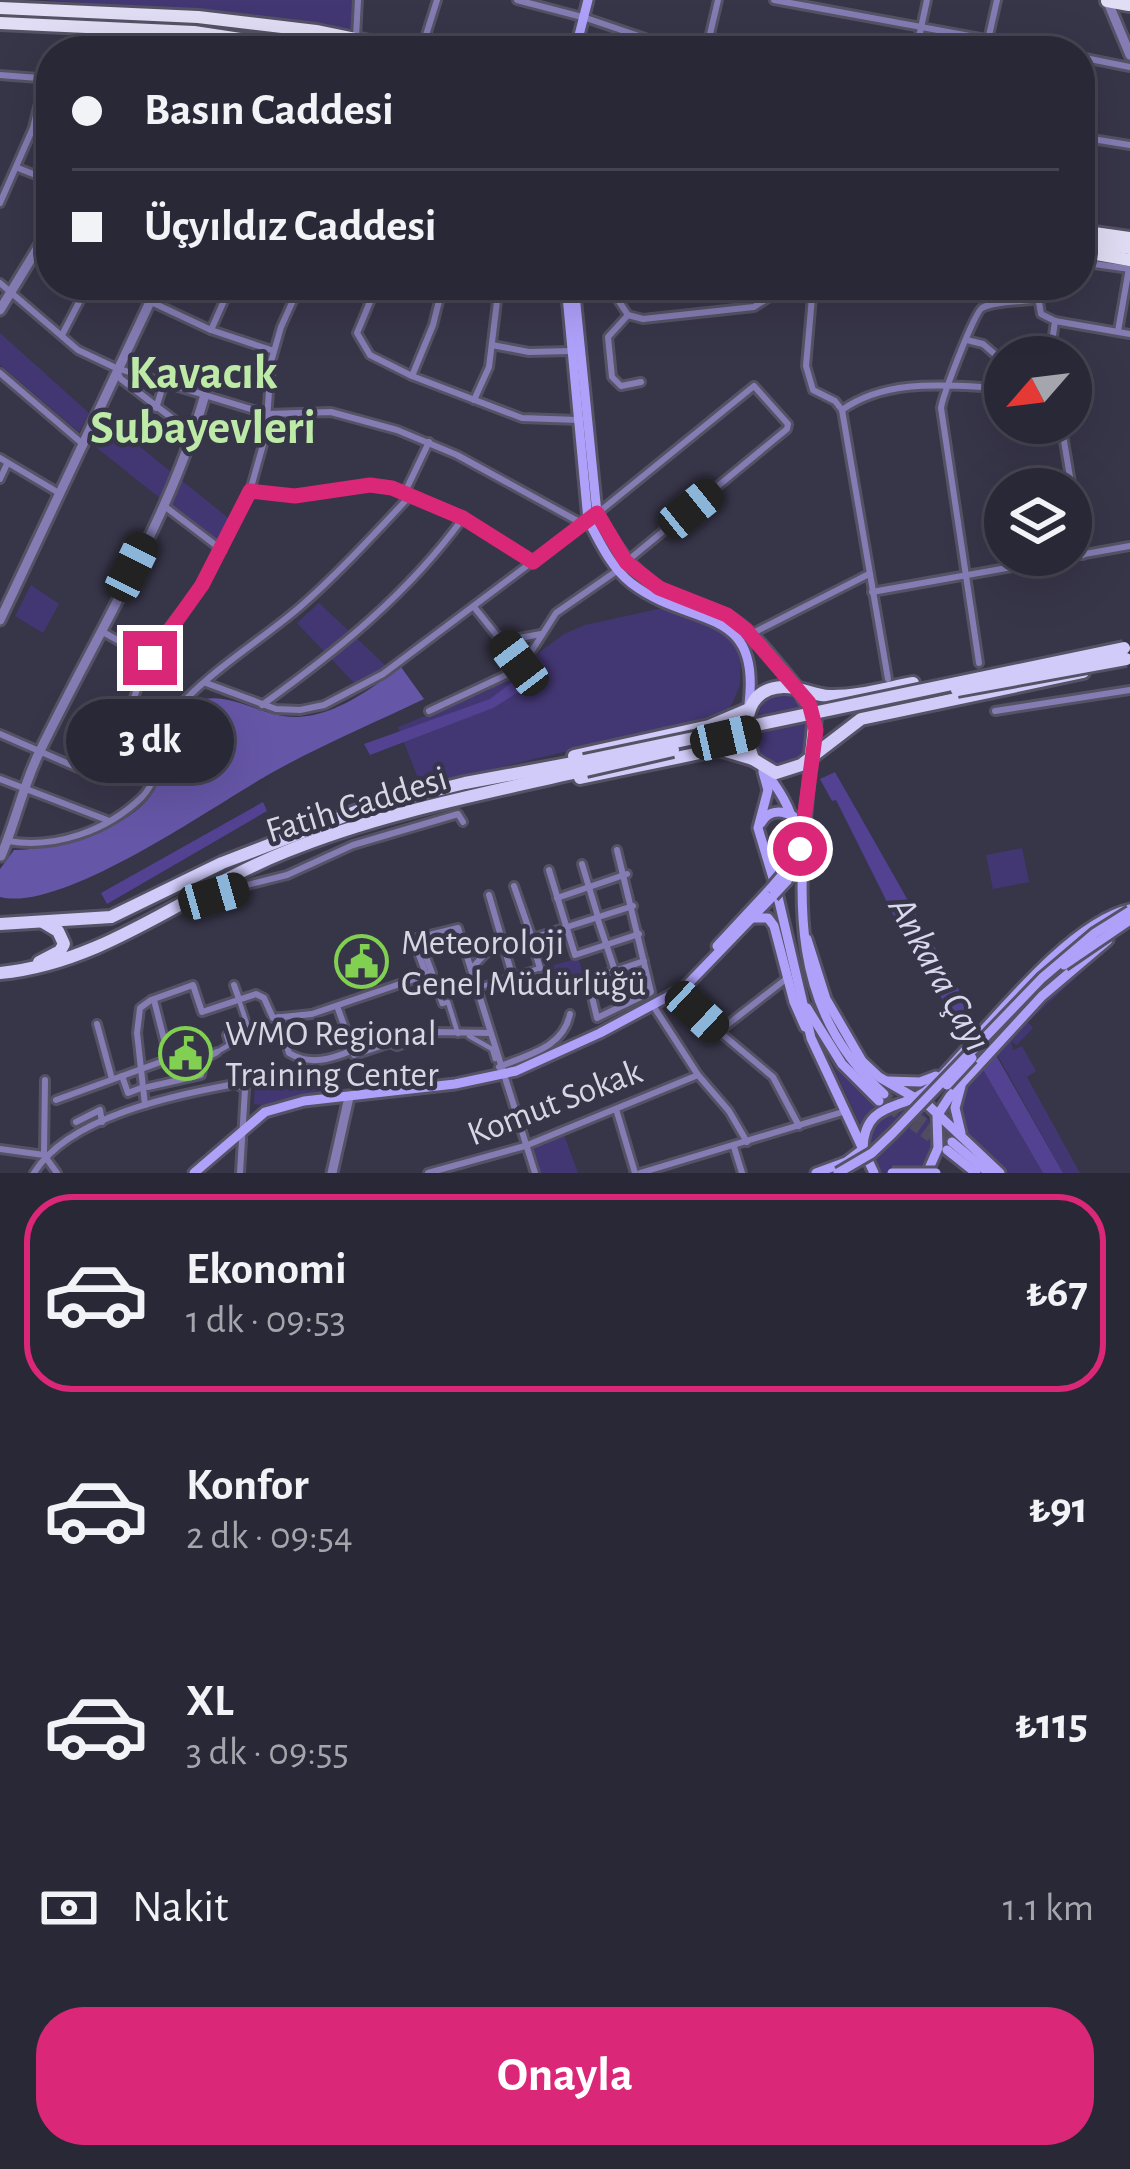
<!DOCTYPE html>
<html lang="tr">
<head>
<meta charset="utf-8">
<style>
  body { margin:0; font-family:"Alegreya Sans",sans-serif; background:#353442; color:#f1f3f6; height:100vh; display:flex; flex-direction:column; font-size:45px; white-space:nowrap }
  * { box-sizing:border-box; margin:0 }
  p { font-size:39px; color:#a5a6ad }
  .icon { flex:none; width:66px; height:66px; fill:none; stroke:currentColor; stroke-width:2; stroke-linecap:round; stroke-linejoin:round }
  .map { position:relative; height:1173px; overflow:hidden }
  .drawer { display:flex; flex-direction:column; background:#292836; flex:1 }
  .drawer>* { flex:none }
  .hud { position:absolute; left:36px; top:36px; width:1059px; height:264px; border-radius:48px; box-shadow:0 12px 48px #0002,0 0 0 3px #454451; display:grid; align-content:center; height:264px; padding:0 36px; background:#292836 }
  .needle { width:78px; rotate:242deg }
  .tools { position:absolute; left:984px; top:336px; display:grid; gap:24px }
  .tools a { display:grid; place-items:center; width:108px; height:108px; border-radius:50%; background:#292836; box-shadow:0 12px 48px #0002,0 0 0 3px #454451; font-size:60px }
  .end { position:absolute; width:54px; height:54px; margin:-27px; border:15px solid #db2777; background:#fff; box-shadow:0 0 0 6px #fff }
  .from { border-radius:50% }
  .bubble { position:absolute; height:84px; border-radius:42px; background:#292836; box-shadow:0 12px 48px #0002,0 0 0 3px #454451; font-size:39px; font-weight:700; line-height:84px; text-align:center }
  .car { position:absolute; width:36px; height:72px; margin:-36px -18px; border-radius:15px; box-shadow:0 0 9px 3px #0007; background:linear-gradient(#222 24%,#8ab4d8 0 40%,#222 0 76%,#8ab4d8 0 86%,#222 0) }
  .hud b { display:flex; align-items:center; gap:42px; height:114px; font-size:45px }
  .hud b+b { border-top:3px solid #454451 }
  .hud i { width:30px; height:30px; background:#f1f3f6 }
  ul { padding:21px 0 0; list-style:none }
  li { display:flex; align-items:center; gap:36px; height:198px; margin:0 24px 18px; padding:0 12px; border:6px solid transparent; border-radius:48px }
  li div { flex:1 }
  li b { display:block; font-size:45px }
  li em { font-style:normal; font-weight:700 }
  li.active { border-color:#db2777 }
  li>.icon { width:108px; height:108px; stroke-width:1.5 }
  .pay { display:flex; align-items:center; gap:30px; height:132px; padding:0 36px; font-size:45px }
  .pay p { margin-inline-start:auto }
  .button { display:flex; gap:24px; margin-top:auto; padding:24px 36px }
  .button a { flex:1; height:138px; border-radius:48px; background:#db2777; color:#fff; font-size:48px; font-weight:700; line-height:138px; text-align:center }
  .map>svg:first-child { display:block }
  .green { fill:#433773 }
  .forest { fill:#6656a7 }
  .water { fill:#534291 }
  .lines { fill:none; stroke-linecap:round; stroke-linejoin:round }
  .secondary-tunnel { stroke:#4f4d5f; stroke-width:9; stroke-dasharray:9 4.5; stroke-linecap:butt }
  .pedestrian-casing { stroke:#545264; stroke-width:10 }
  .minor-casing { stroke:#545264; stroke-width:12 }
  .tertiary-casing { stroke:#545264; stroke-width:15 }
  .secondary-casing { stroke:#545264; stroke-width:15 }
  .primary-casing { stroke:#545264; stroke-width:18 }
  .trunk-casing { stroke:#545264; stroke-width:18 }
  .pedestrian { stroke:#847cb3; stroke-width:4.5 }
  .minor { stroke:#847cb3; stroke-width:6 }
  .tertiary { stroke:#847cb3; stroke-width:9 }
  .secondary { stroke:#afa1fa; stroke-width:9 }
  .primary { stroke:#d0cbf8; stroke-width:12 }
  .trunk { stroke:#e0ddf4; stroke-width:12 }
  .secondary-bridge-casing { stroke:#545264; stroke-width:15; stroke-linecap:butt }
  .primary-bridge-casing { stroke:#545264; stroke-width:18; stroke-linecap:butt }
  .secondary-bridge { stroke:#afa1fa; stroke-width:9 }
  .primary-bridge { stroke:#d0cbf8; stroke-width:12 }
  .route { stroke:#db2777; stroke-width:15 }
  .labels { text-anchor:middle; stroke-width:9; stroke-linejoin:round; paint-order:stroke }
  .street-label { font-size:36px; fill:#d7d6e3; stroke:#373548 }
  .poi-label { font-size:36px; fill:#d7d6e3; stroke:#373548; text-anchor:start }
  .water-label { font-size:39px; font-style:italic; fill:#d9d7ee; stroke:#373548 }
  .district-label { font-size:48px; font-weight:bold; fill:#bdeaa7; stroke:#373548 }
</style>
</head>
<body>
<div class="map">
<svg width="1130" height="1173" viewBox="0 0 1130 1173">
  <rect width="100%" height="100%" fill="#373548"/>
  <!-- green -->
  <g class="green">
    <path d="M 43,0 L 358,0 L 356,40 C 252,19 149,6 43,0 Z"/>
    <polygon points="0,333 89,413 79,432 0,365"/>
    <polygon points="108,421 232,521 221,542 214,541 92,444"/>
    <polygon points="31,585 59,604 43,633 15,616"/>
    <polygon points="319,603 386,666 357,686 297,623"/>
    <polygon points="663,608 722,632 741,652 740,685 728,713 421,786 398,727 487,691 564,634 585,625"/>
    <path d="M 782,693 L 801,698 L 810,719 L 807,753 L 789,766 L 775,767 C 745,751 751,726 765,700 Z"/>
    <polygon points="1022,848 1029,882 993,889 986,855"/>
    <polygon points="578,958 587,984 546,997 538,970"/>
    <polygon points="1079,969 1082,972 1028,1022 1033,1028 1017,1045 1011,1041 1013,1050 1022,1046 1036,1071 1027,1077 1080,1173 1063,1173 997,1054"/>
    <polygon points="814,1025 852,1080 878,1105 861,1126"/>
    <path d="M 982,1068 L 1043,1173 L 1009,1173 C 969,1137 936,1117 982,1068 Z"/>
    <polygon points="255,1081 334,1081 337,1093 261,1105 254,1104"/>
    <path d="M 915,1105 C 940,1123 936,1153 915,1172 L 881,1173 L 867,1151 C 869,1123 889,1107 915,1105 Z"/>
    <polygon points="564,1135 578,1173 539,1173 530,1148"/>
  </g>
  <!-- forest -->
  <path class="forest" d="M 401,667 L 424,699 C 374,723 322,745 273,772 C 214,805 63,913 0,897 L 0,869 L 14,850 C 53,850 127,830 150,796 C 169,768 178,731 195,702 C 228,688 263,719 298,717 C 337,715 370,689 401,667 Z"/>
  <!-- water -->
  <g class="water">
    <polygon points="520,676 528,686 493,708 370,755 364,744 490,699"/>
    <polygon points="835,772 1063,1173 1043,1173 894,916 836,800 832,801 820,779"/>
    <polygon points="263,802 267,811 107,904 101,893"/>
  </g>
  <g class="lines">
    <!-- secondary-tunnel -->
    <g class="secondary-tunnel">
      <polyline points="884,1094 952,1142"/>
      <polyline points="879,1101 942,1146"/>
    </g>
    <defs>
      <g id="pedestrian">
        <polyline points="422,976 428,994 438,992 442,1004 448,1002 458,1034"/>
        <polyline points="477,988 540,968"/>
        <polyline points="469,1036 492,1049 495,1059"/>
        <polyline points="217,1052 229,1045 226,1035 248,1027 239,1000"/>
      </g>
      <g id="minor">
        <polyline points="517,0 586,18 683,51"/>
        <polyline points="774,0 1052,51"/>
        <polyline points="356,37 358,0"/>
        <polyline points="988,40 997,0"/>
        <polyline points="421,51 437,0"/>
        <polyline points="706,51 718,0"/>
        <polyline points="916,51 927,0"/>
        <polyline points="1080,57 1130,67"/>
        <polyline points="0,75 51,79"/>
        <polyline points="1080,137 1130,145"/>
        <polyline points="18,168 51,181"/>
        <polyline points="0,203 33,128 45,79"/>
        <polyline points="1080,262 1130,269"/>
        <polyline points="0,283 78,350 116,368 267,414 331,412 397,430 457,455 583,524"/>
        <polyline points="377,285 357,333 370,355 412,376 522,418 578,420"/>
        <polyline points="608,285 628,315 643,319 754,307 788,285"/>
        <polyline points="813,285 806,366 813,390 835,401 842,410"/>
        <polyline points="1036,285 1041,314 1055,321 1050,357"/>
        <polyline points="149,301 211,330 274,351"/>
        <polyline points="628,315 608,337 612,377 621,386 641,382"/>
        <polyline points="1055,321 1130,334"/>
        <polyline points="211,330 231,285"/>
        <polyline points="1118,331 1129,268"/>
        <polyline points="62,335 88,285"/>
        <polyline points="967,340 983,344 1005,363"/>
        <polyline points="492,345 529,352 572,351"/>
        <polyline points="117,372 121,379 194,435"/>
        <polyline points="0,373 84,445"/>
        <polyline points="412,376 433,325 443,285"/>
        <polyline points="474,400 489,367 499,285"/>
        <polyline points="156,408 163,386"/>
        <polyline points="1061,423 1083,555"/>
        <polyline points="0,458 59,493"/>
        <polyline points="0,479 7,464"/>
        <polyline points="250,491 295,496 370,485 392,487 463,518 532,562"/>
        <polyline points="405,492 429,442"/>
        <polyline points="163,505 222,550"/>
        <polyline points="599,512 754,386 788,424 787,429 626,562"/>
        <polyline points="872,592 1130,546"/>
        <polyline points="474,607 519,663"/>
        <polyline points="101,631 150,658"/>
        <polyline points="751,634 869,574"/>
        <polyline points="503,641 541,634"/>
        <path d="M 979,663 L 941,408 C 943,395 974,313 982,308 C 995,301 1016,302 1031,300 L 1032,285"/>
        <path d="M 888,679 L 842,410 C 889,377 950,386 1005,388"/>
        <polyline points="206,683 276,709 300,710 324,705 383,674 588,520"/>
        <path d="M 262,705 C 337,651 408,594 463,518"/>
        <polyline points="429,711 506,675 533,649 556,613 618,570"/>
        <polyline points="995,711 1130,690"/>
        <polyline points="0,734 101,778 108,772 143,672 157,643 202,585 250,491 266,434 271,362 281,327 300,285"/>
        <polyline points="0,779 107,820"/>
        <path d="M 8,841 C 55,849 107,831 142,797 C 166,772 161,724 187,698 C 222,663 264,638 301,606 C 340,572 375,533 411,495"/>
        <polyline points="582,864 598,917"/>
        <polyline points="549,870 575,955 639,934"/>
        <polyline points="514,886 532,938"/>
        <polyline points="489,895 517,992"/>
        <polyline points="199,897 287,875 353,845 458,814 463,822"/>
        <polyline points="557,898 627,874"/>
        <polyline points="597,917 626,1004 651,992 617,850"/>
        <polyline points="531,939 540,968"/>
        <polyline points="471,969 486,953 633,906"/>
        <polyline points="426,974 413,939 458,928 535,1173"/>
        <polyline points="234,985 239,999"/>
        <polyline points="684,989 697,1013 773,1077 799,1126"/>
        <polyline points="626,1004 597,1018 588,980 644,961"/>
        <polyline points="337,1006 353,1050"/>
        <polyline points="654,1007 698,1075 729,1111 747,1142"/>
        <path d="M 278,1017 L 289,1053 C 310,1066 332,1059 353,1050 L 354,1055 L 390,1043 L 397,1046 L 437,1032 L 490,1033"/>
        <polyline points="97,1024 112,1079"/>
        <polyline points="718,1032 786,979"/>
        <path d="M 499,1067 C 529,1054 563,1048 570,1014"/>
        <polyline points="122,1076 128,1093 141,1088"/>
        <polyline points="148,1087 201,1075 204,1059 217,1052"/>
        <polyline points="56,1100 169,1059 154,1000"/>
        <polyline points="145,1105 137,1033 140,1008 151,1000 193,985 202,1012 256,994 264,998 273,1018 312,1014 432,973 419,938"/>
        <polyline points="616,1109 635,1173"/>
        <polyline points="76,1122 100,1110 102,1122"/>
        <polyline points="734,1147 742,1173"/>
        <polyline points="0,1149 44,1155"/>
        <polyline points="44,1154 45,1080"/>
        <polyline points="44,1155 57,1173"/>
        <path d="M 34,1173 C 68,1117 174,1095 235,1084 L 245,1089 L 240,1173"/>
        <polyline points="428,1173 525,1146 698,1075"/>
        <polyline points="640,1173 846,1111"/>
      </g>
      <g id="tertiary">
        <polyline points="1107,0 1130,55"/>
        <polyline points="0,310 51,226"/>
        <polyline points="0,620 158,285"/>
        <path d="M 1,856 C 16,821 23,785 40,751 C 96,635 168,522 204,398"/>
        <polyline points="332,1173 349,1097"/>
      </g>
      <g id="secondary">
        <polyline points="575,51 588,0"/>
        <path d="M 566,285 L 588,520 C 600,543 611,567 631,583 C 691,629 761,603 749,704"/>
        <path d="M 574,285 L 597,513 C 617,551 640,583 681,599 C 696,605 713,608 726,615 C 756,631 778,665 800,690"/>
        <path d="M 811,758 C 800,881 781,1003 884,1094"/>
        <path d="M 762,767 C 788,802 808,831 783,874"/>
        <polyline points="763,772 768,790 758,828 773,878"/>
        <path d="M 761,823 C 768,810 781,810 793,816"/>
        <polyline points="787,881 799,853"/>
        <polyline points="778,897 811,1038 874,1173"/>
        <polyline points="752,918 768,918 774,926 794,1002 805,1027"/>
        <polyline points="807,939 826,999 862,1061 879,1077 929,1106 1000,1173"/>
        <polyline points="717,946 771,888"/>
        <polyline points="807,1008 842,1064 879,1101"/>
        <polyline points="888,1081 920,1082 936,1076"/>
        <polyline points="961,1133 955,1108 961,1086"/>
        <polyline points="952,1142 989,1173"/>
        <polyline points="947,1150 976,1173"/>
        <polyline points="194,1173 265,1112 304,1101 455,1084 516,1071 600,1033 684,988 773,896"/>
        <path d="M 816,1173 L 846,1162 L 863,1149 C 864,1098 906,1112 932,1086 C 981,1038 1064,924 1130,909"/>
        <polyline points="927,1173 938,1148 937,1116 950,1096 1042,996 1108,940"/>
      </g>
      <g id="primary">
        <path d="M 913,683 C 886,688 856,697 829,696 C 813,695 798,686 783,687 C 742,689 743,730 753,759 L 776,773 L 801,765 L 861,719 L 1083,672"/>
        <polyline points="800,691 815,717 811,755"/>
        <polyline points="574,756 709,726 749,709"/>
        <polyline points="580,778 719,749 753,759"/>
        <polyline points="0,924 111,917 222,863 368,807 465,783 584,761"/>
        <polyline points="39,962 60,951 64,944 58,931 43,922"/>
        <path d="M 0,973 C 106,963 189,890 285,852 C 380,813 486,793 586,770"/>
      </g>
      <g id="trunk">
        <polyline points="1107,1 1129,5"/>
        <polyline points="0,8 198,17 316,31 413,51"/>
        <polyline points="0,23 194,32 320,51"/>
        <polyline points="1080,231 1130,238"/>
        <polyline points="1080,241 1130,248"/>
        <polyline points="1080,251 1130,260"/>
      </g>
    </defs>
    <!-- pedestrian casing -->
    <use href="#pedestrian" class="pedestrian-casing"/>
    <!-- minor casing -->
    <use href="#minor" class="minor-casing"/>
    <!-- tertiary casing -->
    <use href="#tertiary" class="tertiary-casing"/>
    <!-- secondary casing -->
    <use href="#secondary" class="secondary-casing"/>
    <!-- primary casing -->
    <use href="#primary" class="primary-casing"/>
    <!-- trunk casing -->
    <use href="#trunk" class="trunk-casing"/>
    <!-- pedestrian -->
    <use href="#pedestrian" class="pedestrian"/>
    <!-- minor -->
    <use href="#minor" class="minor"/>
    <!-- tertiary -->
    <use href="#tertiary" class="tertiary"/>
    <!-- secondary -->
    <use href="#secondary" class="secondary"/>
    <!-- primary -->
    <use href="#primary" class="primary"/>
    <!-- trunk -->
    <use href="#trunk" class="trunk"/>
    <defs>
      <g id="secondary-bridge">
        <polyline points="771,888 783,874"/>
        <polyline points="773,896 787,881"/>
        <polyline points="1064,965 1130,920"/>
        <polyline points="947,1085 972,1058"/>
        <polyline points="838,1173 872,1153 893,1133 1042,978 1095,933 1130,911"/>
        <polyline points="892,1173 936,1173"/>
      </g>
      <g id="primary-bridge">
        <polyline points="957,690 1126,659"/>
        <polyline points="584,761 1124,648"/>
        <polyline points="586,770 673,750"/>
      </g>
    </defs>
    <!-- secondary-bridge casing -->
    <use href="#secondary-bridge" class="secondary-bridge-casing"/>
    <!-- primary-bridge casing -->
    <use href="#primary-bridge" class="primary-bridge-casing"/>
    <!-- secondary-bridge -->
    <use href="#secondary-bridge" class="secondary-bridge"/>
    <!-- primary-bridge -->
    <use href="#primary-bridge" class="primary-bridge"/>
  </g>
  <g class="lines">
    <!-- route -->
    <polyline class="route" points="150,658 202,585 250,491 295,496 370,485 392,488 463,518 533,562 597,513 626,562 659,588 727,615 746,630 809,703 816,730 800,849"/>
  </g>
  <!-- icons -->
  <defs>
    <symbol id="civic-ring" viewBox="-11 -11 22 22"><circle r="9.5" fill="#373548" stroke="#81d051" stroke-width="1.5"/><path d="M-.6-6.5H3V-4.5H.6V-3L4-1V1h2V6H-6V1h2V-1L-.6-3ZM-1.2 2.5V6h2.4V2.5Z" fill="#81d051"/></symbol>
  </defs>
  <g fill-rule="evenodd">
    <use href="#civic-ring" x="332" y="932" width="59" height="59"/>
    <use href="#civic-ring" x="156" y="1024" width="59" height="59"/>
  </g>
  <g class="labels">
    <!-- street labels -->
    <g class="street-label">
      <text transform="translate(356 803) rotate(-17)" y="13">Fatih Caddesi</text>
      <text transform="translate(554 1101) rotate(-21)" y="13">Komut Sokak</text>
    </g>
    <!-- poi labels -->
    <g class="poi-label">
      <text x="401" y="954">Meteoroloji<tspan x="401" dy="41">Genel Müdürlüğü</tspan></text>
      <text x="225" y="1045">WMO Regional<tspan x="225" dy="41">Training Center</tspan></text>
    </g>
    <!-- water labels -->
    <g class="water-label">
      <text transform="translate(941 973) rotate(61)" y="14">Ankara Çayı</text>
    </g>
    <!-- district labels -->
    <g class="district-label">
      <text x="203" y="388">Kavacık<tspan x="203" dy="55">Subayevleri</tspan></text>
    </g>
  </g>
</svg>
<div class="tools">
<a><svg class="needle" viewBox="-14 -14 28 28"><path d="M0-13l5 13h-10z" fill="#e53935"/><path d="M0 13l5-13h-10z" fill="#a5a6ad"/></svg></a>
<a><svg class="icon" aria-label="layers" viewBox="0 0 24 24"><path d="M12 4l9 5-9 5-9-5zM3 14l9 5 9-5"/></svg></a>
</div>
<i class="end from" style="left:800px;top:849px"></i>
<i class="end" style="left:150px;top:658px"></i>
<div class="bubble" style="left:66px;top:699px;width:168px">3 dk</div>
<i class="car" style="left:691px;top:509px;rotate:51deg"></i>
<i class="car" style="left:132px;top:567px;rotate:26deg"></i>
<i class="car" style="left:519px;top:663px;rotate:323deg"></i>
<i class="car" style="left:726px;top:738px;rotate:77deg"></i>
<i class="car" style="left:214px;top:896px;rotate:74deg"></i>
<i class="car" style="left:697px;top:1012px;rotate:133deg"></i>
<div class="hud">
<b><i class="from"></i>Basın Caddesi</b>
<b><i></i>Üçyıldız Caddesi</b>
</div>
</div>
<section class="drawer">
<ul>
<li class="active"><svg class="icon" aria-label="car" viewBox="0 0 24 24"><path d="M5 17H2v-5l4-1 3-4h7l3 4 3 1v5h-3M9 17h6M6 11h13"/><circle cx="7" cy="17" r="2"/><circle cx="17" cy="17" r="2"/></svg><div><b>Ekonomi</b><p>1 dk · 09:53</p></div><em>₺67</em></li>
<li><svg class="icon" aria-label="car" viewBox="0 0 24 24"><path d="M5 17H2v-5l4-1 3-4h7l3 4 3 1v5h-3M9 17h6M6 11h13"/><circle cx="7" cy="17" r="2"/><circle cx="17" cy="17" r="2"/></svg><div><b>Konfor</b><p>2 dk · 09:54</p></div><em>₺91</em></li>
<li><svg class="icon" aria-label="car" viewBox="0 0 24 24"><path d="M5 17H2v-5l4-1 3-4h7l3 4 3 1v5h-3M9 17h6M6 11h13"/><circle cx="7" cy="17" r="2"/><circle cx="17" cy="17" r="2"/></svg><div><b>XL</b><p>3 dk · 09:55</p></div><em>₺115</em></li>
</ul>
<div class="pay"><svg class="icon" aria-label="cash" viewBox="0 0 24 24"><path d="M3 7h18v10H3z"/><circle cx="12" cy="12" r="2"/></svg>Nakit<p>1.1 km</p></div>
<div class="button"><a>Onayla</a></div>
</section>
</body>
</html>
